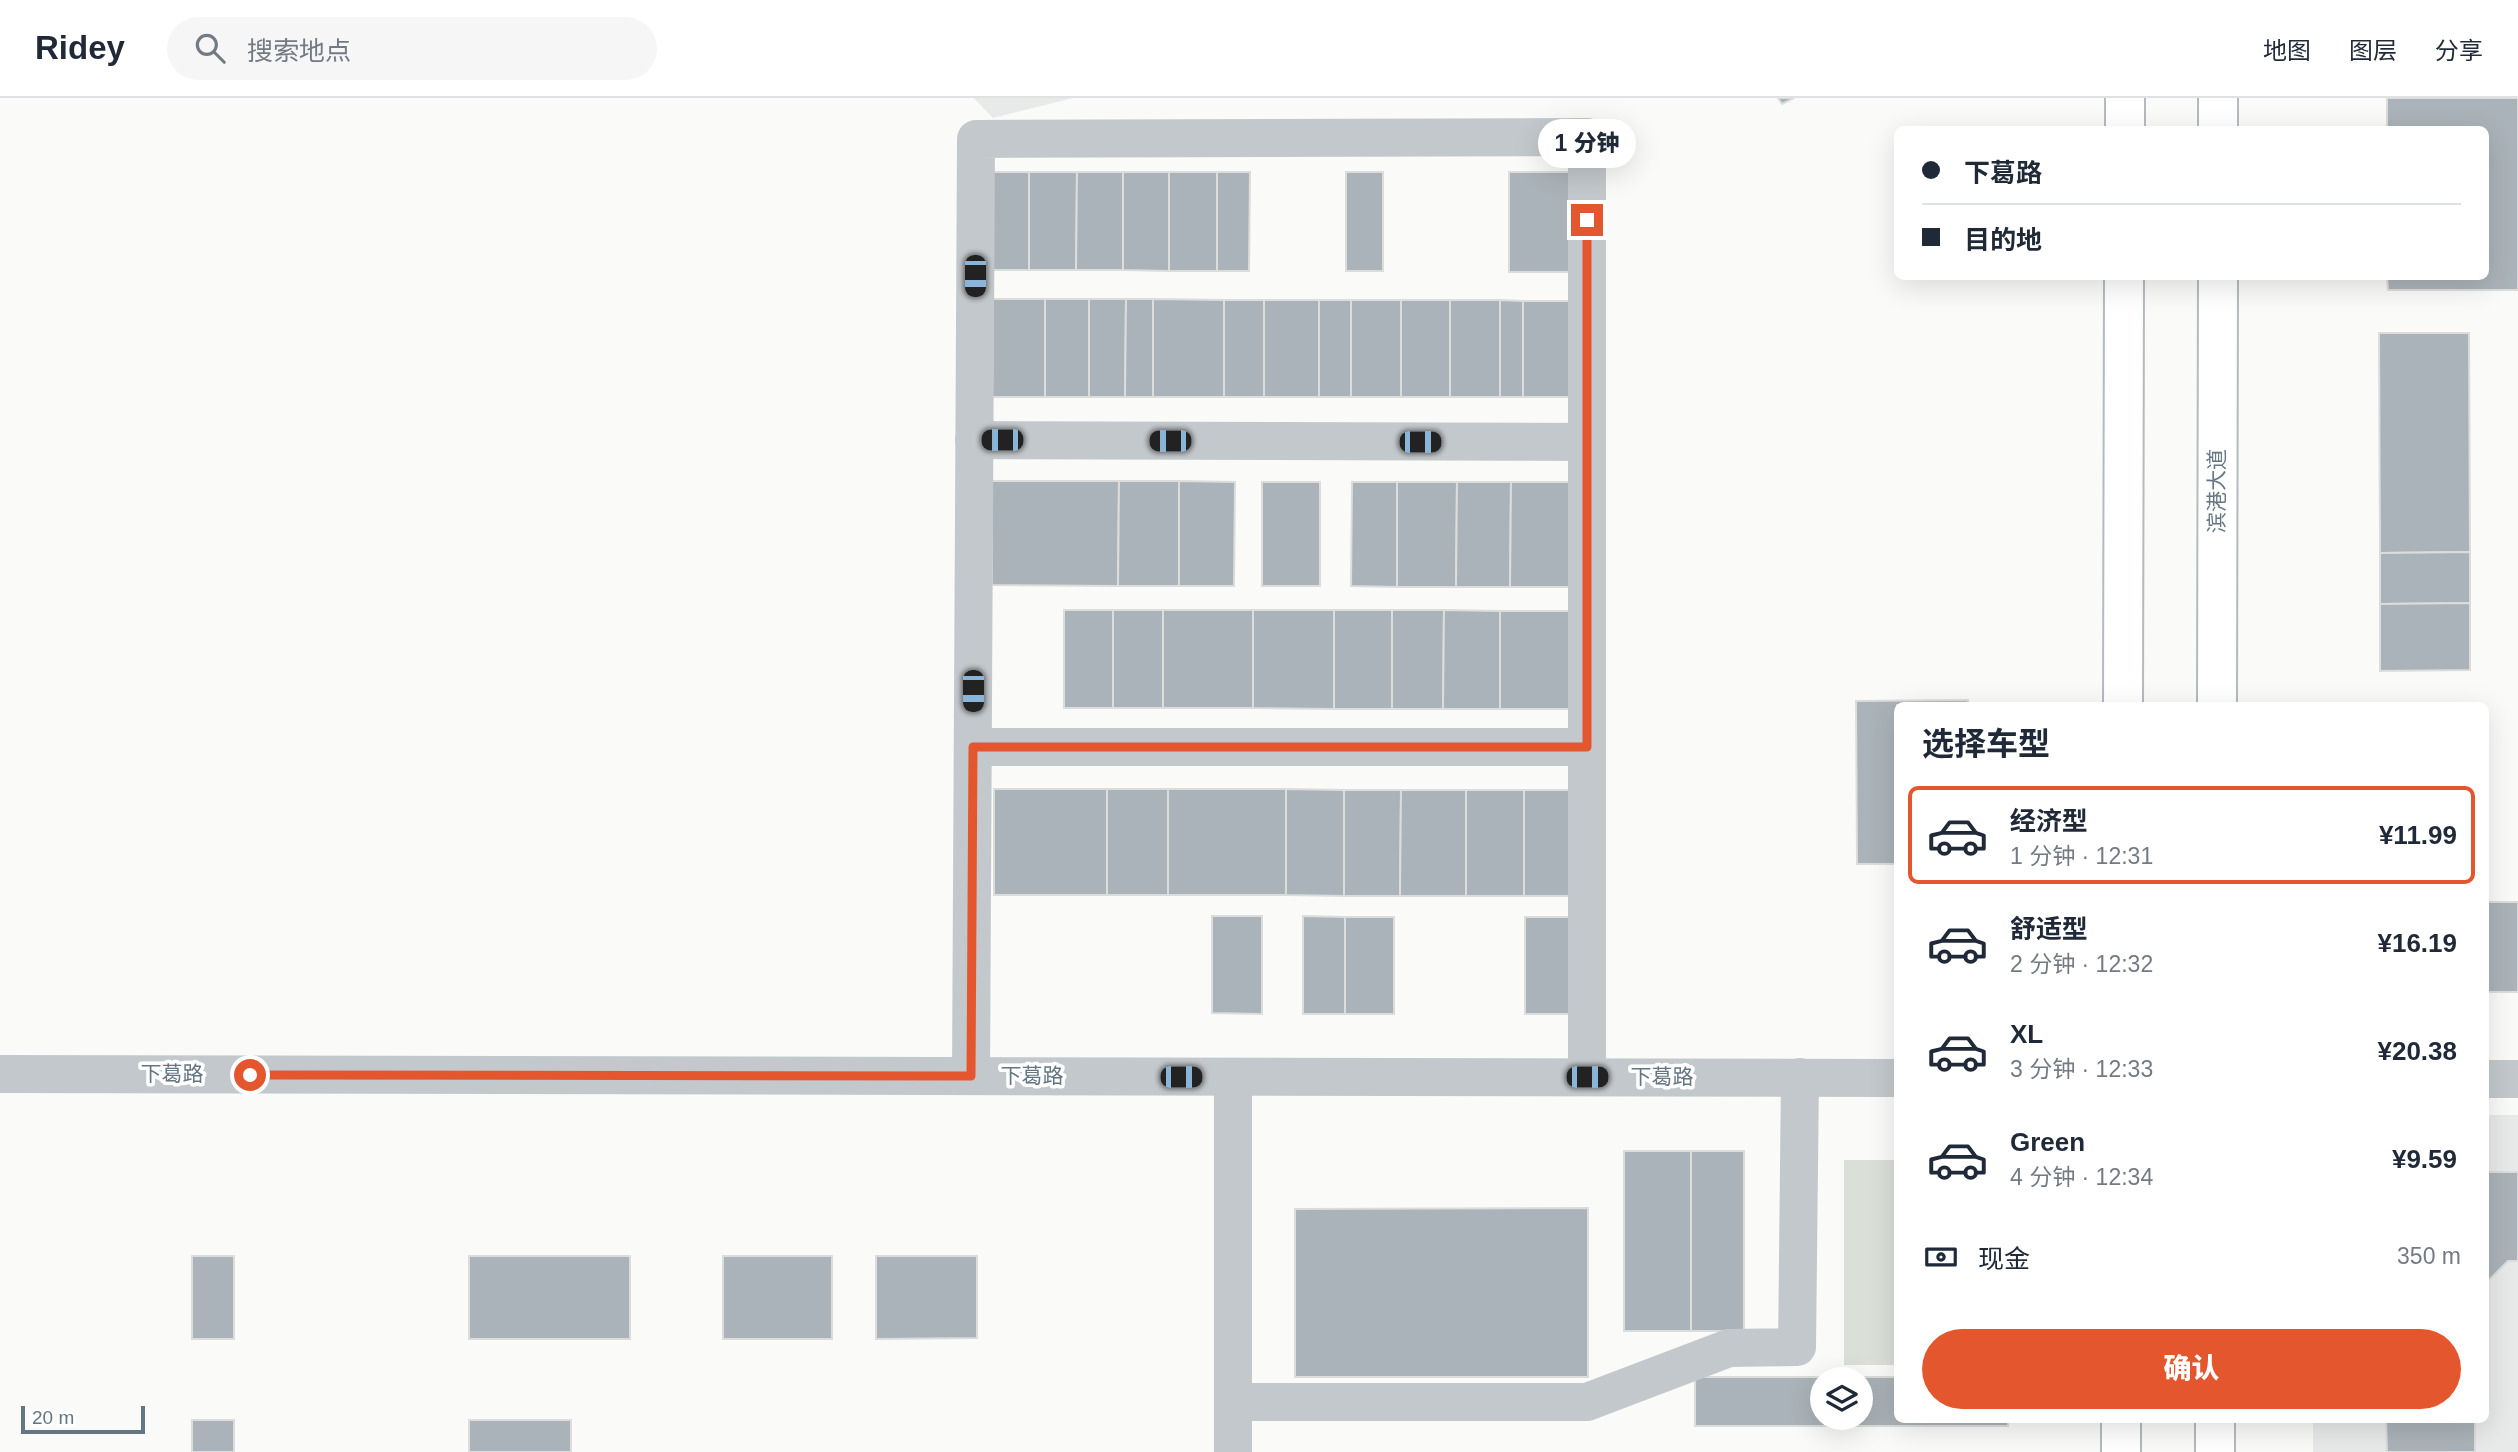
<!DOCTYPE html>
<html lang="zh">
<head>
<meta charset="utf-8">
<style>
  body { margin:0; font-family:Arial,"Noto Sans SC",sans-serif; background:#f6f6f7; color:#1f2937; height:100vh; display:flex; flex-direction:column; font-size:26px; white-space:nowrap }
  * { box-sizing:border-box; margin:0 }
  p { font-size:23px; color:#747a83 }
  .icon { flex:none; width:38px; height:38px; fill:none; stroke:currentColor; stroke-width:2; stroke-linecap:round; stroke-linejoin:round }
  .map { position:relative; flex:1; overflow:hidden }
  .panel { position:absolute; left:1894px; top:604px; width:595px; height:721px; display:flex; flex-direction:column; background:#fff; border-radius:10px; box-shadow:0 7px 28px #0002 }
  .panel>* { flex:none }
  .banner { position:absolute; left:1894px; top:28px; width:595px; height:154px; border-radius:10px; box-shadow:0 7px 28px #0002; display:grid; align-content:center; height:154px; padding:0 28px; background:#fff }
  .tools { position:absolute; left:1810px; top:1269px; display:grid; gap:14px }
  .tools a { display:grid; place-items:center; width:63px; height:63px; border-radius:50%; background:#fff; box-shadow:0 7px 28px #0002; font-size:35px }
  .scale { position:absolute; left:21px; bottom:18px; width:124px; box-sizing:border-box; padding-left:7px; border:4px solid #657683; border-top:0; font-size:19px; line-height:24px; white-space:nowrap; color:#657683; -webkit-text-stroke:5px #fff; paint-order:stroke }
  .end { position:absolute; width:32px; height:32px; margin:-16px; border:9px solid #e4572e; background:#fff; box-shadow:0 0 0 4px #fff }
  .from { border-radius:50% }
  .bubble { position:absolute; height:49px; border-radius:24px; background:#fff; box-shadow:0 7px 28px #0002; font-size:23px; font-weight:800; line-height:49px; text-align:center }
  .car { position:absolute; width:21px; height:42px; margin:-21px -10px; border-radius:9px; box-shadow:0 0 5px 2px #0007; background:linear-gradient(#222 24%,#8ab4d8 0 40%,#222 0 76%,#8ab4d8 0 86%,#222 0) }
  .banner b { display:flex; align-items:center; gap:24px; height:66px; font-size:26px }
  .banner b+b { border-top:2px solid #e0e1e3 }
  .banner i { width:18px; height:18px; background:#1f2937 }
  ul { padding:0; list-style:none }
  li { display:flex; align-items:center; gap:21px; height:98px; margin:0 14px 10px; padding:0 14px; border:4px solid transparent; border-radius:10px }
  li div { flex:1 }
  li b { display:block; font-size:26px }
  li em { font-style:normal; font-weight:800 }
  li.current { border-color:#e4572e }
  li>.icon { width:63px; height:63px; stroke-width:1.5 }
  h2 { padding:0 28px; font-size:32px; line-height:84px }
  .pay { display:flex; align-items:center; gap:18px; height:77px; padding:0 28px; font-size:26px }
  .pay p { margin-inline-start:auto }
  .cta { display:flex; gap:14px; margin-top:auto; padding:14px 28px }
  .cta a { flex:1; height:80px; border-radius:42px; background:#e4572e; color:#fff; font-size:28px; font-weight:800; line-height:80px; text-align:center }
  header { display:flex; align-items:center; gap:42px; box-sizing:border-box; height:98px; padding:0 35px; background:#fff; border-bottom:2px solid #e0e1e3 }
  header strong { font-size:33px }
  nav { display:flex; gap:38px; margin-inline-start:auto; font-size:24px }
  .search { width:490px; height:63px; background:#f6f6f7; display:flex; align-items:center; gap:18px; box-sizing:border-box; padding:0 24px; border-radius:38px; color:#747a83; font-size:26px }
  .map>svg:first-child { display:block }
  .built { fill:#e8e9e9 }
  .green { fill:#dadfd7 }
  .building { fill:#aab3b9; stroke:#dcdcda; stroke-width:2; fill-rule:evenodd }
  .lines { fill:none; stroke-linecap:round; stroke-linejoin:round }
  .major-casing { stroke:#b5babe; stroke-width:42 }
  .minor { stroke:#c3c8cc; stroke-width:38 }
  .major { stroke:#fff; stroke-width:38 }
  .route { stroke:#e4572e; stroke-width:9 }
  .labels { text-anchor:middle; stroke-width:7; stroke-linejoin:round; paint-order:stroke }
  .street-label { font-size:21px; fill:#657683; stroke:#fff }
</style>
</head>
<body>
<header>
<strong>Ridey</strong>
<div class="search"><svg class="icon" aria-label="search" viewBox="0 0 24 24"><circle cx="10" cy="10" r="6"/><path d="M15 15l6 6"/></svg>搜索地点</div>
<nav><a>地图</a><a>图层</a><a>分享</a></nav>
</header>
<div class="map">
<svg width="2518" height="1354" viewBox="0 0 2518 1354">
  <rect width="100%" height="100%" fill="#fafaf8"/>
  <!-- built -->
  <g class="built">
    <polygon points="974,0 1073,0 993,20"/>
    <polygon points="2485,1017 2518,1017 2518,1354 2313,1354 2313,1321 2485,1321"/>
  </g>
  <!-- green -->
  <rect class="green" x="1844" y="1062" width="53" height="205"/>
  <!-- building -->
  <g class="building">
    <polygon points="1778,0 1794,0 1782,6"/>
    <polygon points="2387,0 2518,0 2518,192 2388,192 2387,178 2485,178 2485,32 2387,32"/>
    <rect x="993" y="74" width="36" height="98"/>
    <polygon points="1029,74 1077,74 1076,172 1029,172"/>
    <polygon points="1077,74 1123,74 1123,172 1076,172"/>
    <polygon points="1123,74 1169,74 1169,173 1123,172"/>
    <rect x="1169" y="74" width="48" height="99"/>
    <polygon points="1217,74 1250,74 1249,173 1217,173"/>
    <rect x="1346" y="74" width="37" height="99"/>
    <rect x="1509" y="74" width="62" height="100"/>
    <polygon points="993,201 1045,201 1045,299 992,299"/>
    <rect x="1045" y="201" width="44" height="98"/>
    <polygon points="1089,201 1126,201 1125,299 1089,299"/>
    <polygon points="1126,201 1153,201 1153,299 1125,299"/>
    <polygon points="1153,201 1224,202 1224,299 1153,299"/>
    <rect x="1224" y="202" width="40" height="97"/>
    <rect x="1264" y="202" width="55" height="97"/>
    <rect x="1319" y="202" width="32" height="97"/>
    <rect x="1351" y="202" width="50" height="97"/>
    <rect x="1401" y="202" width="49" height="97"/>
    <rect x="1450" y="202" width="50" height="97"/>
    <polygon points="1500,202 1523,203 1523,299 1500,299"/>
    <rect x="1523" y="203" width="48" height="96"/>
    <polygon points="2379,235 2469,235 2470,454 2380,455"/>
    <polygon points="992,383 1119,383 1118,488 992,487"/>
    <polygon points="1119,383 1179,383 1179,488 1118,488"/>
    <polygon points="1179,383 1235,384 1234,488 1179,488"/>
    <rect x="1262" y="384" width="58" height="104"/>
    <polygon points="1352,384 1397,384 1397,489 1351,488"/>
    <polygon points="1397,384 1457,384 1456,489 1397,489"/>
    <polygon points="1457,384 1511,384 1510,489 1456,489"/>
    <polygon points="1511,384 1571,384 1571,489 1510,489"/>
    <polygon points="2470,454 2470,505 2380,506 2380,455"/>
    <polygon points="2470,505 2470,572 2380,573 2380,506"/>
    <rect x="1064" y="512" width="49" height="98"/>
    <rect x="1113" y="512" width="50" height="98"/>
    <rect x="1163" y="512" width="90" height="98"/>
    <polygon points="1253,512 1334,512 1334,611 1253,610"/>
    <rect x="1334" y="512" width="58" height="99"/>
    <polygon points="1392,512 1444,512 1443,611 1392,611"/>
    <polygon points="1444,512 1500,513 1500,611 1443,611"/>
    <rect x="1500" y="513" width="71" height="98"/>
    <polygon points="1968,602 1968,607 1897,607 1897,766 1857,766 1856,603"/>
    <rect x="994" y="691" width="113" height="106"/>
    <rect x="1107" y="691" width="61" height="106"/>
    <rect x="1168" y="691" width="118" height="106"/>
    <polygon points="1286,691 1344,692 1344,798 1286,797"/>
    <polygon points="1344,692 1401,692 1400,798 1344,798"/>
    <polygon points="1401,692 1466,692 1466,798 1400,798"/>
    <rect x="1466" y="692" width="58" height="106"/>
    <rect x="1524" y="692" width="46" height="106"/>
    <rect x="2485" y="804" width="33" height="90"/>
    <polygon points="1212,818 1262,818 1262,916 1212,915"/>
    <polygon points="1303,818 1345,819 1345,916 1303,916"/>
    <rect x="1345" y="819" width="49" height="97"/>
    <polygon points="1525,819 1570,819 1569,916 1525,916"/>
    <rect x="1624" y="1053" width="67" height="180"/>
    <rect x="1691" y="1053" width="53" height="180"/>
    <polygon points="2485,1074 2518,1074 2518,1163 2508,1163 2485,1186"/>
    <polygon points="1588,1110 1588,1279 1295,1279 1295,1111"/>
    <rect x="192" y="1158" width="42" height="83"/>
    <rect x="469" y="1158" width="161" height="83"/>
    <rect x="723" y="1158" width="109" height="83"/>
    <polygon points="876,1158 977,1158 977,1240 876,1241"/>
    <path d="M 1695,1279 L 1897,1279 L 1897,1321 L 2008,1321 L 2008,1328 L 1695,1328 ZM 1822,1281 L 1860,1281 L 1860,1320 L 1822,1320 Z"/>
    <polygon points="2386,1321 2475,1321 2475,1354 2387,1354"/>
    <rect x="192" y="1322" width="42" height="32"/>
    <rect x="469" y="1322" width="102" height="32"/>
  </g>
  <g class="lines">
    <defs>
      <g id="major">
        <polyline points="2125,32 2125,0"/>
        <polyline points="2218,32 2218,0"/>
        <polyline points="2123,607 2124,178"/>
        <polyline points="2217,607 2218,178"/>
        <polyline points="2121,1354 2121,1321"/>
        <polyline points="2215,1354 2215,1321"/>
      </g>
    </defs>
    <!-- major casing -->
    <use href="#major" class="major-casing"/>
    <!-- minor -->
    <g class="minor">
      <polyline points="974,342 1587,344"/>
      <polyline points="973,649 1587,649"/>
      <polyline points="0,976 1897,980"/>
      <polyline points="971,978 976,41 1587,39 1587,979"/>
      <polyline points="1233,979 1233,1354"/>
      <polyline points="2485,981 2518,981"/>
      <polyline points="1233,1304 1587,1304 1729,1250 1797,1249 1800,979"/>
    </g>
    <!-- major -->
    <use href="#major" class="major"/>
  </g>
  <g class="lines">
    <!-- route -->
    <polyline class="route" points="250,977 971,978 973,649 1587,649 1587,122"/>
  </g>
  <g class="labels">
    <!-- street labels -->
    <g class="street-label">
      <text transform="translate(2217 393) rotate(-90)" y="7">滨港大道</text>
      <text x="172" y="983">下葛路</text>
      <text x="1032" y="985">下葛路</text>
      <text x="1662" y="986">下葛路</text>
    </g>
  </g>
</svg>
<div class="tools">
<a><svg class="icon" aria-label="layers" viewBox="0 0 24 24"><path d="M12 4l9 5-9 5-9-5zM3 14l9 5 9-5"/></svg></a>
</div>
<div class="scale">20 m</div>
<i class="end from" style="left:250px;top:977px"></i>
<i class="end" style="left:1587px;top:122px"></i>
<div class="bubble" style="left:1538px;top:21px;width:98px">1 分钟</div>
<i class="car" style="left:975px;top:178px;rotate:180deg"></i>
<i class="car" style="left:1002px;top:342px;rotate:270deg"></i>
<i class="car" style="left:1170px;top:343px;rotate:270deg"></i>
<i class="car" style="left:1420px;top:344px;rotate:90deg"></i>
<i class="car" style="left:973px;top:593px;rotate:180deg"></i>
<i class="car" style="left:1181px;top:979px;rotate:90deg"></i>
<i class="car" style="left:1587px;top:979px;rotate:90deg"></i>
<div class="banner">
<b><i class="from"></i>下葛路</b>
<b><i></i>目的地</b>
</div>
<section class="panel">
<h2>选择车型</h2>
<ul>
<li class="current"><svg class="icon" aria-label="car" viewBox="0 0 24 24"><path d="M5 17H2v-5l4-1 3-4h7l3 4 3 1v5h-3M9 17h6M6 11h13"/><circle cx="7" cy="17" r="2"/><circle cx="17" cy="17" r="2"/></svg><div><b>经济型</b><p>1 分钟 · 12:31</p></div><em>¥11.99</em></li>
<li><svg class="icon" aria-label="car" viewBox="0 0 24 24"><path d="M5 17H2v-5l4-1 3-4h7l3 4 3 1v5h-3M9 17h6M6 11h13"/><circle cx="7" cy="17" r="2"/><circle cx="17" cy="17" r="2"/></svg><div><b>舒适型</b><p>2 分钟 · 12:32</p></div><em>¥16.19</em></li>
<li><svg class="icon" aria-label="car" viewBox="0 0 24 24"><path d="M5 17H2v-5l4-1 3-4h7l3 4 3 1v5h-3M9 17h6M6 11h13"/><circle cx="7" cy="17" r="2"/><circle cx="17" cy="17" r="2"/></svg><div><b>XL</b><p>3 分钟 · 12:33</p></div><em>¥20.38</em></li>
<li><svg class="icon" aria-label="car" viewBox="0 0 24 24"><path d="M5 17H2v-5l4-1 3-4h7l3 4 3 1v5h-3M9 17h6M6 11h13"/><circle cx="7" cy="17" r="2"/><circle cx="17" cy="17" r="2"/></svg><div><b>Green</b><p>4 分钟 · 12:34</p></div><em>¥9.59</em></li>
</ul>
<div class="pay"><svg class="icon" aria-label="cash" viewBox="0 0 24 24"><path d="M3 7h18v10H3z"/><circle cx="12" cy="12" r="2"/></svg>现金<p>350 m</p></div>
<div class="cta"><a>确认</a></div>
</section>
</div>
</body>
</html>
